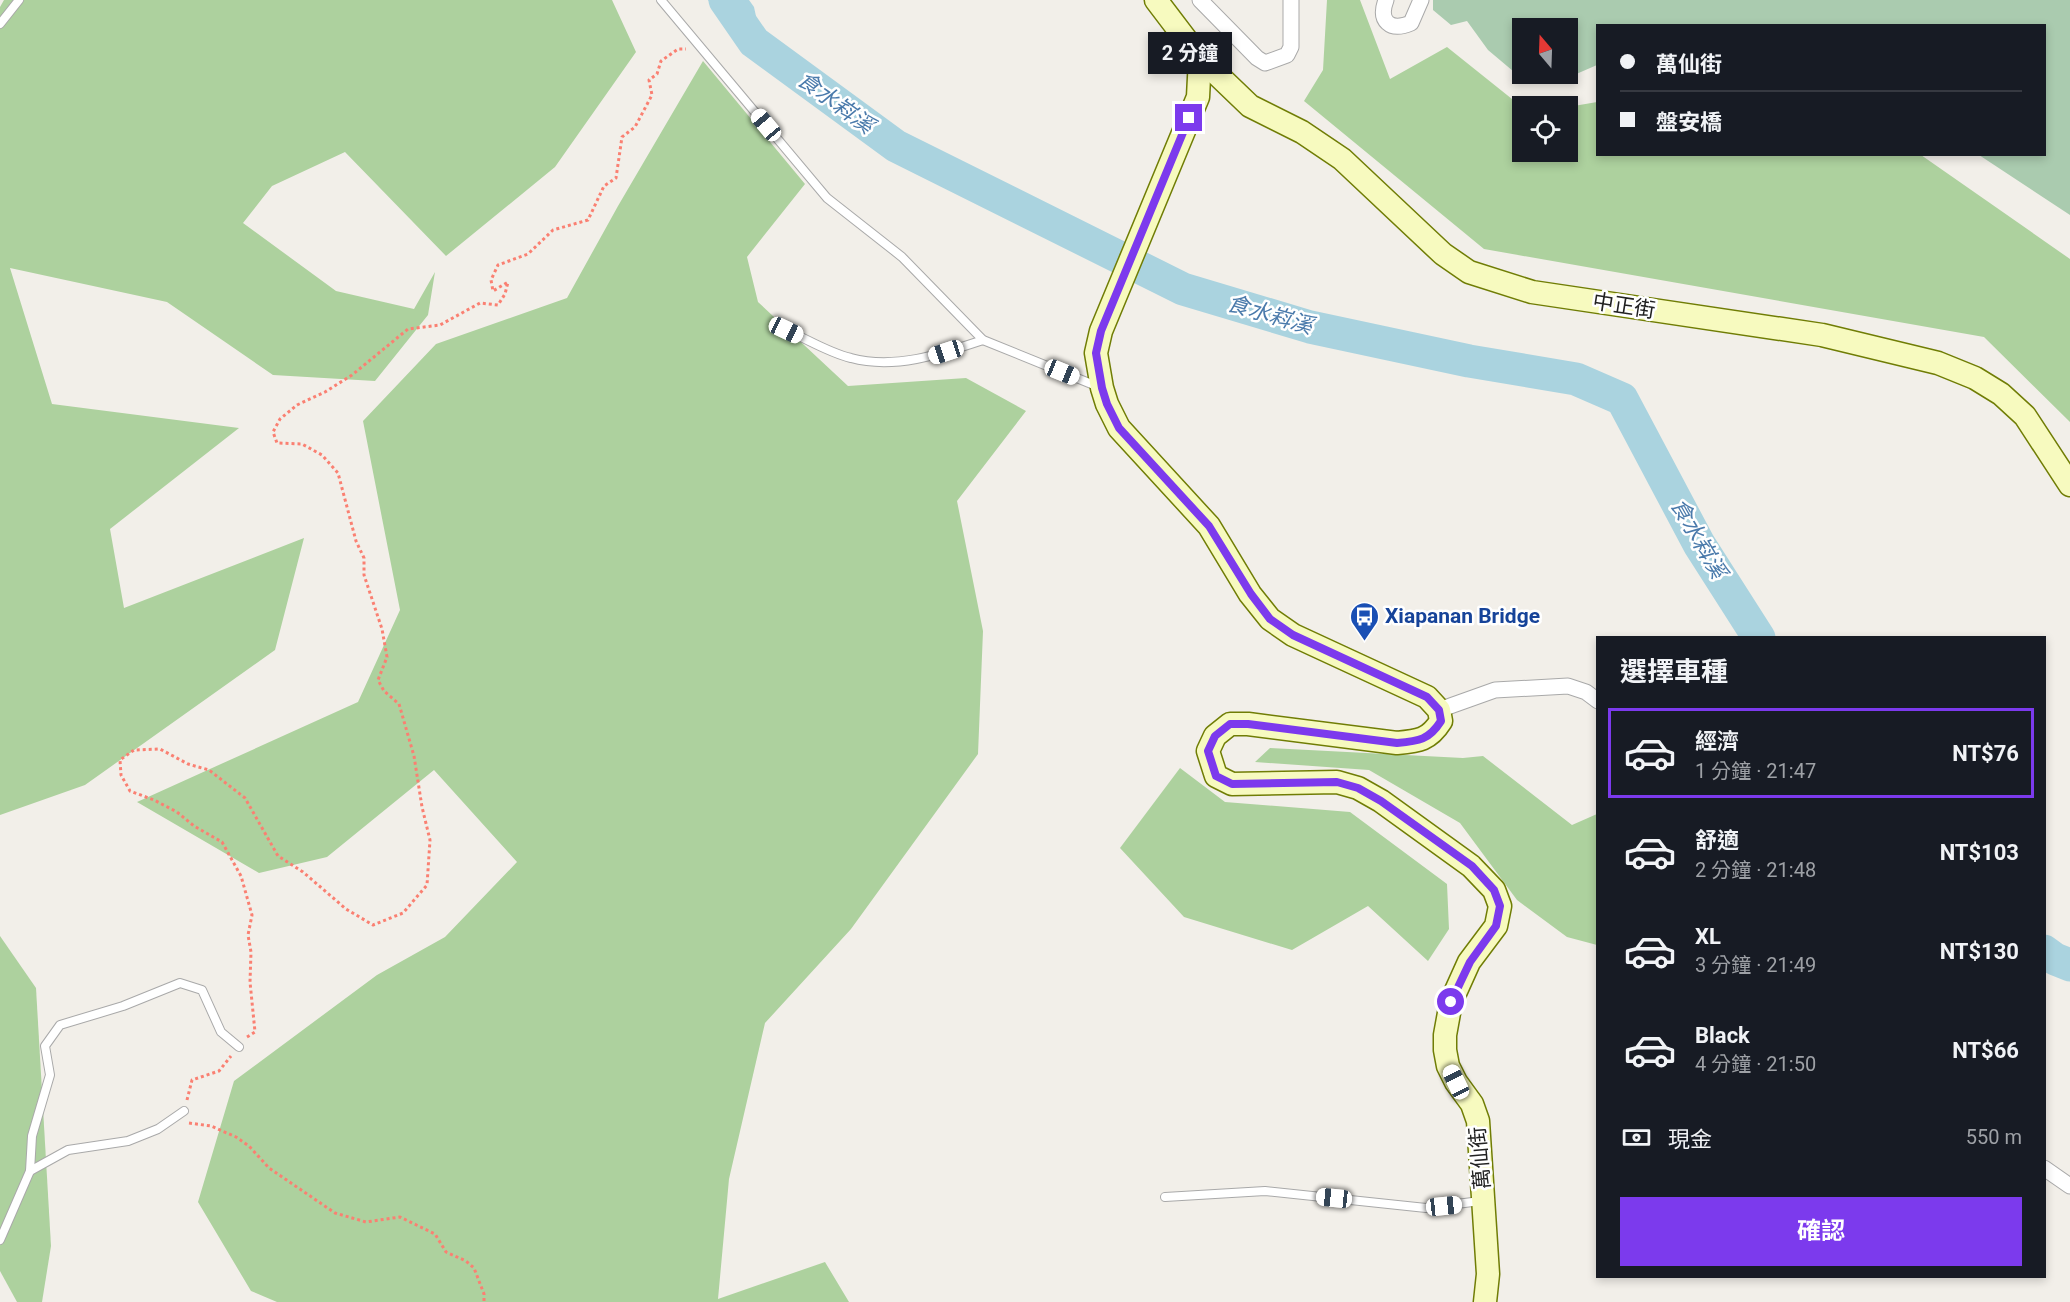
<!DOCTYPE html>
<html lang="zh-TW">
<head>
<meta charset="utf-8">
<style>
  body { margin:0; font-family:Roboto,"Noto Sans TC",sans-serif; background:#242831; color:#f1f3f6; height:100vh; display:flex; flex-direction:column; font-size:22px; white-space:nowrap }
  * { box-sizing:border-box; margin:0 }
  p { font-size:20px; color:#9ea1a6 }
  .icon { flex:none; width:33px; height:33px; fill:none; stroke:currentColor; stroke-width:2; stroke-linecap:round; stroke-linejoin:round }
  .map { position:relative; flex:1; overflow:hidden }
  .sheet { position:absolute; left:1596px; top:636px; width:450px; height:642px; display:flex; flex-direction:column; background:#171b24; border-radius:0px; box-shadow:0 3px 9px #0003 }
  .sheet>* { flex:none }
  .hud { position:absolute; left:1596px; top:24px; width:450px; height:132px; border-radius:0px; box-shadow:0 3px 9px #0003; display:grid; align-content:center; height:132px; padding:0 24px; background:#171b24 }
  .needle { width:39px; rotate:341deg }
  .tools { position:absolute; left:1512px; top:18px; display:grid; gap:12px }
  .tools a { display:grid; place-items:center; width:66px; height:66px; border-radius:0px; background:#171b24; box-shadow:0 3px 9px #0003; font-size:30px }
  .end { position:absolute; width:27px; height:27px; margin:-14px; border:8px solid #7c3aed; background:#fff; box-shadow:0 0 0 3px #fff }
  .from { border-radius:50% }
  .bubble { position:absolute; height:42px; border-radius:0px; background:#171b24; box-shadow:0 3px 9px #0003; font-size:20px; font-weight:700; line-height:42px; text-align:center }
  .car { position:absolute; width:18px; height:36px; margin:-18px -9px; border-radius:8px; box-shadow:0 0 4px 2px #0007; background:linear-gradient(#fff 24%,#345 0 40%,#fff 0 76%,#345 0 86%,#fff 0) }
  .hud b { display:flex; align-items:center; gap:21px; height:57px; font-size:22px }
  .hud b+b { border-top:2px solid #363941 }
  .hud i { width:15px; height:15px; background:#f1f3f6 }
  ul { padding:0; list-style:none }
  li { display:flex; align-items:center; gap:18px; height:90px; margin:0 12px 9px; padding:0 12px; border:3px solid transparent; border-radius:0px }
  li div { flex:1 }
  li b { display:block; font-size:22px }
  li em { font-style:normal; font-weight:700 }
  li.selected { border-color:#7c3aed }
  li>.icon { width:54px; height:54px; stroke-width:1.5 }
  h2 { padding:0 24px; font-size:27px; line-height:72px }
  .pay { display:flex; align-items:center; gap:15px; height:66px; padding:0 24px; font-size:22px }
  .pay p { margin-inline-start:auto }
  .primary-button { display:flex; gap:12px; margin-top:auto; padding:12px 24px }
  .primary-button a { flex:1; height:69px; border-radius:0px; background:#7c3aed; color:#fff; font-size:24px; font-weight:700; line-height:69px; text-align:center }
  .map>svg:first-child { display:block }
  .forest { fill:#add19e }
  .cemetery { fill:#aacbaf; fill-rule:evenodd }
  .water { fill:#aad3df }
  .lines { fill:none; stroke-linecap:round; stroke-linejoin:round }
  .river { stroke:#aad3df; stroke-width:33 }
  .lane-casing { stroke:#a9a9a9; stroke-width:10 }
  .street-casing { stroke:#a9a9a9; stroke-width:17 }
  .secondary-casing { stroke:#707d05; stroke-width:25 }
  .path { stroke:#fa8072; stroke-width:3; stroke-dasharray:3 3; stroke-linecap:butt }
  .lane { stroke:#fff; stroke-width:8 }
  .street { stroke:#fff; stroke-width:15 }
  .secondary { stroke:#f7fabf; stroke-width:22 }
  .route { stroke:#7c3aed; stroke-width:8 }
  .labels { text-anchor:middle; stroke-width:5; stroke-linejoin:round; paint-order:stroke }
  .street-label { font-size:21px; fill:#222; stroke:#fff }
  .transit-label { font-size:21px; font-weight:bold; fill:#164399; stroke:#fff; text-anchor:start }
  .water-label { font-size:22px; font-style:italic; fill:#4a7aab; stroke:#fff }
</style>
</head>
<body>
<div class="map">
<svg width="2070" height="1302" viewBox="0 0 2070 1302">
  <rect width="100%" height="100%" fill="#f2efe9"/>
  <!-- forest -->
  <g class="forest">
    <polygon points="4,0 612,0 636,52 555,167 446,256 345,152 272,186 243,223 336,291 414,309 435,272 428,315 375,381 273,375 167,302 10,268 52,404 239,428 110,529 124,608 304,538 275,650 85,785 0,815 0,7"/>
    <polygon points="1327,0 1360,0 1390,79 1447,47 1522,107 1522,152 1568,152 1568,107 1597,102 1598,154 1921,155 2070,259 2070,422 1984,337 1484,249 1304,101 1323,70"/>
    <polygon points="703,61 805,184 747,257 758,302 848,386 966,378 1026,411 957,501 983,631 978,754 851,929 765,1023 729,1179 718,1299 825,1262 849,1302 277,1302 251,1291 198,1202 234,1081 377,975 445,937 517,862 434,770 327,857 259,873 137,802 358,702 400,610 363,421 436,344 567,298 618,206"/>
    <polygon points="1270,748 1463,758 1483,756 1572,825 1597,814 1597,945 1567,937 1517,900 1460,823 1369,770 1255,762"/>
    <polygon points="1180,768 1225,802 1350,812 1447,884 1449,929 1428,961 1368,906 1292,950 1184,917 1120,848"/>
    <polygon points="0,936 36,988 51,1246 42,1302 17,1302 0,1271"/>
  </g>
  <!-- cemetery -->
  <path class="cemetery" d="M 1433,0 L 2070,0 L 2070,215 L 1979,155 L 2044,154 L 2044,26 L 1598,26 L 1597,65 L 1574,75 L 1526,82 L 1488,50 L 1467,21 L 1451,25 L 1433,10 ZM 1522,28 L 1568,28 L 1568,74 L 1522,74 Z"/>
  <!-- water -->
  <polygon class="water" points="708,0 749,0 754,7 763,49 752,52 723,22"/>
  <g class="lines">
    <!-- river -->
    <g class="river">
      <polyline points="725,0 754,42 896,146 1183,289 1310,327 1469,361 1576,379 1622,399 1699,544 1759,638"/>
      <polyline points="2044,951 2055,959 2070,965"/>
    </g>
    <defs>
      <g id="lane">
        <polyline points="661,0 827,198 902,257 983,340 1099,387"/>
        <polyline points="0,24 19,0"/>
        <path d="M 786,330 C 807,339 829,353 851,358 C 895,370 941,354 983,340"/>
        <polyline points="30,1171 32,1136 50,1075 45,1046 60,1025 123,1006 180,983 202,990 221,1032 239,1047"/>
        <polyline points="1165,1197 1265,1191 1426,1208 1480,1201"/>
        <polyline points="0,1240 30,1171 68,1150 128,1141 158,1129 184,1111"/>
      </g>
      <g id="street">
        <polyline points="1200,0 1257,58 1265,63 1287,55 1291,47 1291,0"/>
        <path d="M 1386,0 C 1378,21 1390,32 1411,23 L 1421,0"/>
        <polyline points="1439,710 1495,690 1568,686 1586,692 1598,701"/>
        <polyline points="2044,1168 2070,1186"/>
      </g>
      <g id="secondary">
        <polyline points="1156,0 1200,58 1250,106 1302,132 1342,159 1443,254 1469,272 1532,292 1822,335 1938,363 1975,378 2001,394 2025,416 2070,485"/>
        <path d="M 1200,58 L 1198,97 L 1101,331 L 1096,353 L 1102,388 L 1107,404 L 1119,428 L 1209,526 L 1250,594 L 1270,619 L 1293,635 L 1427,697 L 1439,710 L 1441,721 C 1429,740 1419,741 1397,743 L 1248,724 L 1230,724 L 1215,736 L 1208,751 L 1216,776 L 1232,784 L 1337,782 L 1358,788 L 1381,801 L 1471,866 L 1494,890 L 1500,906 L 1496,926 L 1469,962 L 1451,1002 L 1445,1035 L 1445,1050 L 1448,1066 L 1456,1082 L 1472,1104 L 1478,1121 L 1488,1274 L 1485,1302"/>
      </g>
    </defs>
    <!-- lane casing -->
    <use href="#lane" class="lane-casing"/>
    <!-- street casing -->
    <use href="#street" class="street-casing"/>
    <!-- secondary casing -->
    <use href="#secondary" class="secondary-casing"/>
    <!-- path -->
    <g class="path">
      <polyline points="247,1037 255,1032 250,982 251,952 248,935 252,915 241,876 222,842 194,826 177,812 154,800 130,791 121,775 120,760 134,750 160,749 188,764 209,770 245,798 278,856 303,872 346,909 373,925 403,913 427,885 430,840 422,807 414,756 399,704 384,691 378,680 387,657 382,629 364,575 364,558 356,541 338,473 322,455 302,444 277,443 273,432 280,419 297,405 325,392 352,375 408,329 440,325 480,303 498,305 505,294 508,282 493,291 491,280 498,265 528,254 553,230 588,220 604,186 616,178 622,137 635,127 652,95 649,80 657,74 661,61 678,49 686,49"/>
      <polyline points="187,1100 192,1080 219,1071 231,1056"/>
      <polyline points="189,1123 211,1126 236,1137 249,1146 269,1168 335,1213 366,1222 400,1217 435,1234 446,1252 466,1261 474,1268 484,1294 484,1302"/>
    </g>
    <!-- lane -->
    <use href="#lane" class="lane"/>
    <!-- street -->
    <use href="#street" class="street"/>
    <!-- secondary -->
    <use href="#secondary" class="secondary"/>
  </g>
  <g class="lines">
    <!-- route -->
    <path class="route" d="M 1189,118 L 1101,331 L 1096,353 L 1102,388 L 1107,404 L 1119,428 L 1209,526 L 1251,594 L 1270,619 L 1293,635 L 1427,697 L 1439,710 L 1441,721 C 1429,740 1419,741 1397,743 L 1248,724 L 1230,724 L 1215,736 L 1208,751 L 1216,776 L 1232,784 L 1337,782 L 1358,788 L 1381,801 L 1472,866 L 1494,890 L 1500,906 L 1496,926 L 1470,962 L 1451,1002"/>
  </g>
  <!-- icons -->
  <defs>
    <symbol id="bus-pin" viewBox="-11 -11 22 30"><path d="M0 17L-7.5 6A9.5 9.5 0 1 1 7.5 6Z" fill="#1a4fb4" stroke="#fff"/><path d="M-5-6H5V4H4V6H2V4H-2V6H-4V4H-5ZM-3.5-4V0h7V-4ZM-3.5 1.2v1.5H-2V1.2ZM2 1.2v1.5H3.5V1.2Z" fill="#fff"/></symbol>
  </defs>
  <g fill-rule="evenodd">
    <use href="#bus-pin" x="1348" y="600" width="33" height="45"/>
  </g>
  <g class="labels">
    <!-- street labels -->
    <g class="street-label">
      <text transform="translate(1624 306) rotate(9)" y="7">中正街</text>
      <text transform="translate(1480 1158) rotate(-95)" y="7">萬仙街</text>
    </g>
    <!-- transit labels -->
    <g class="transit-label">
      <text x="1385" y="623">Xiapanan Bridge</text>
    </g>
    <!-- water labels -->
    <g class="water-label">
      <text transform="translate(836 102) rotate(36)" y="8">食水嵙溪</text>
      <text transform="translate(1270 314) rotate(16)" y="8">食水嵙溪</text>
      <text transform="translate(1699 538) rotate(60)" y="8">食水嵙溪</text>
    </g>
  </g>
</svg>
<div class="tools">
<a><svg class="needle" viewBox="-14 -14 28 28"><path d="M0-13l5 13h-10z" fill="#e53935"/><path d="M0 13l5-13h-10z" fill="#9ea1a6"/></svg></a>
<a><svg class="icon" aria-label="locate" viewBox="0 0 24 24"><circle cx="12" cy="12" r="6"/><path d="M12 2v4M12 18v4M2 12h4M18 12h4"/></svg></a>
</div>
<i class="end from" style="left:1451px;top:1002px"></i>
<i class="end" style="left:1189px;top:118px"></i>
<div class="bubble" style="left:1148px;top:32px;width:84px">2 分鐘</div>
<i class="car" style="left:766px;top:125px;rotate:320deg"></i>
<i class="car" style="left:786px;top:330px;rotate:115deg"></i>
<i class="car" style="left:946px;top:352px;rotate:252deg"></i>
<i class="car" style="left:1062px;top:372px;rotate:112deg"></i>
<i class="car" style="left:1456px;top:1082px;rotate:334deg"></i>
<i class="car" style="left:1334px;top:1198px;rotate:276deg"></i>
<i class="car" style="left:1444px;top:1206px;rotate:84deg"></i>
<div class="hud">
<b><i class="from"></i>萬仙街</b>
<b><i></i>盤安橋</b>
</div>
<section class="sheet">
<h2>選擇車種</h2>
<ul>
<li class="selected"><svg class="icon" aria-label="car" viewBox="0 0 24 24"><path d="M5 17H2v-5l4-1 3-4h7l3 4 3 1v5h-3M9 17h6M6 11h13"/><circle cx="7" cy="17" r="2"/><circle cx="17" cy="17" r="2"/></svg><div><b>經濟</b><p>1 分鐘 · 21:47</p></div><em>NT$76</em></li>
<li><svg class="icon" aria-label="car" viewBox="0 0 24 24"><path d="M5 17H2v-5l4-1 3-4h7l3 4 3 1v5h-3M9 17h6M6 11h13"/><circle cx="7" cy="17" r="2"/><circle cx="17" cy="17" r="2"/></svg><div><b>舒適</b><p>2 分鐘 · 21:48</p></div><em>NT$103</em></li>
<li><svg class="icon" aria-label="car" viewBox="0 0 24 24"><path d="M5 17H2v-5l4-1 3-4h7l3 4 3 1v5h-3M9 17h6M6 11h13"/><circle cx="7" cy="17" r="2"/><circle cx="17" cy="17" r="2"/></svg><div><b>XL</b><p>3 分鐘 · 21:49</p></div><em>NT$130</em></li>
<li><svg class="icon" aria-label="car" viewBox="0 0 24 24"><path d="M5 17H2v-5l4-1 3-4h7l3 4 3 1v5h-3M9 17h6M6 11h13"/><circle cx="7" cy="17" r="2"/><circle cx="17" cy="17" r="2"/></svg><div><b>Black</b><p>4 分鐘 · 21:50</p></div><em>NT$66</em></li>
</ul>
<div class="pay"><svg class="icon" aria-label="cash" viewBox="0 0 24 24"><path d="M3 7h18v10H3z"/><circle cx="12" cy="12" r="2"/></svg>現金<p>550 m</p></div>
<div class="primary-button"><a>確認</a></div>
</section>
</div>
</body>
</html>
